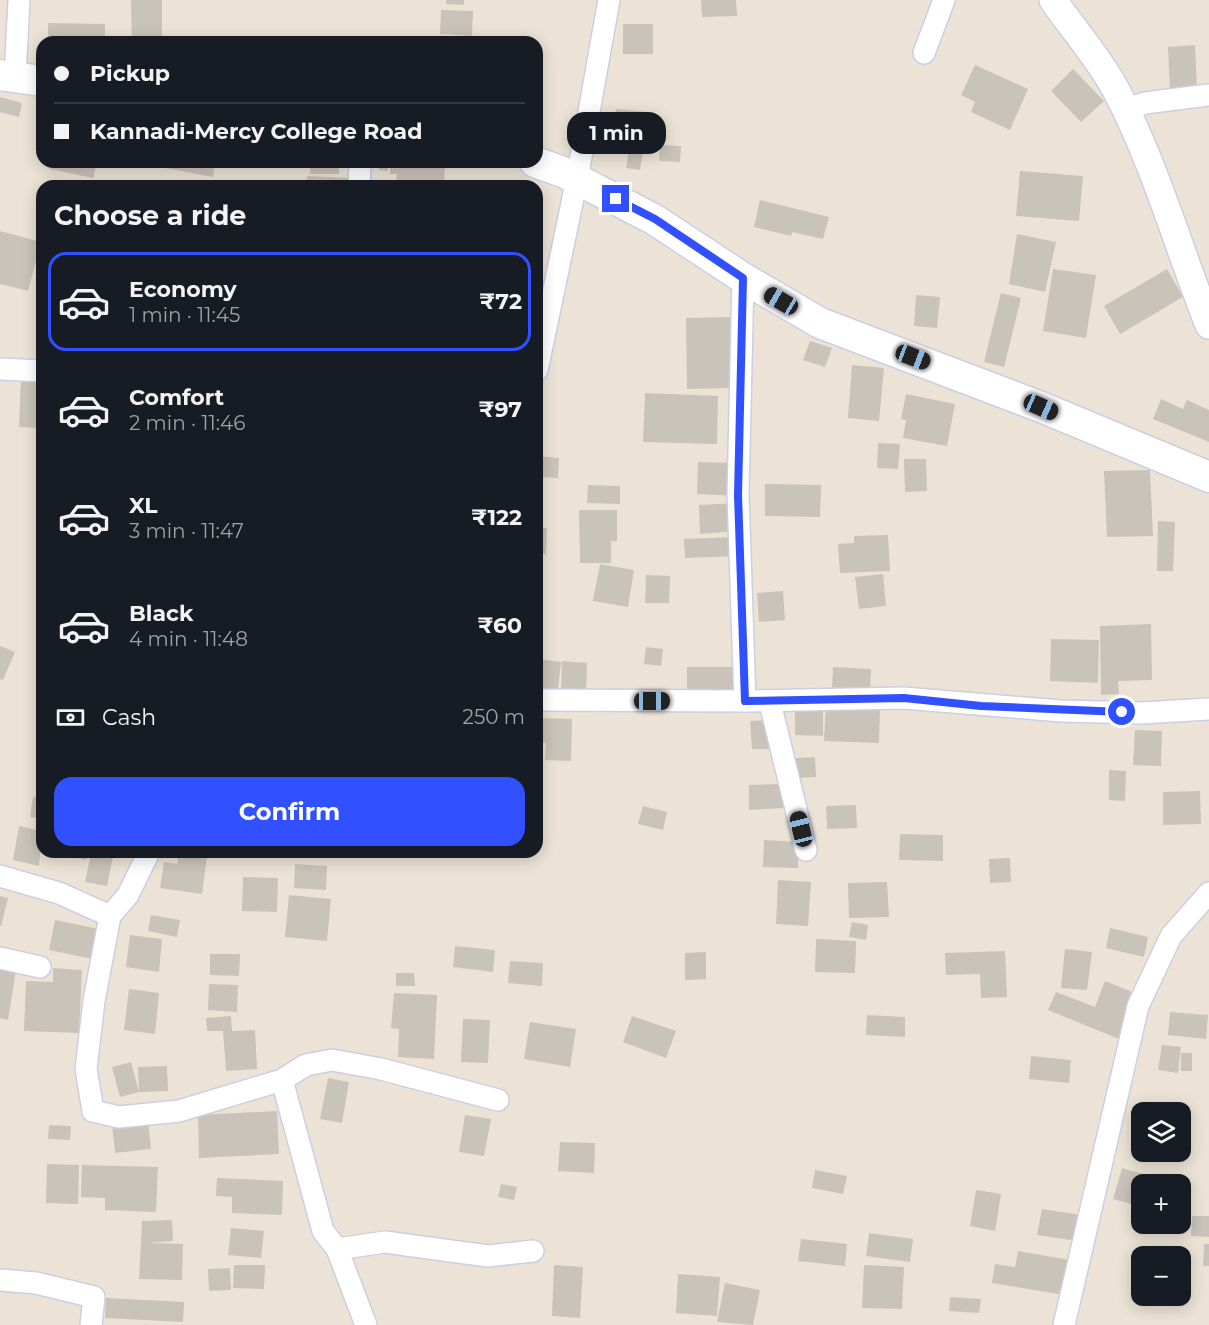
<!DOCTYPE html>
<html lang="en">
<head>
<meta charset="utf-8">
<style>
  body { margin:0; font-family:Montserrat,sans-serif; background:#242831; color:#f1f3f6; height:100vh; display:flex; flex-direction:column; font-size:22px; white-space:nowrap }
  * { box-sizing:border-box; margin:0 }
  p { font-size:20px; color:#9ea1a6 }
  .icon { flex:none; width:33px; height:33px; fill:none; stroke:currentColor; stroke-width:2; stroke-linecap:round; stroke-linejoin:round }
  .map { position:relative; flex:1; overflow:hidden }
  .sheet { position:absolute; left:36px; top:180px; width:507px; height:678px; display:flex; flex-direction:column; background:#171b24; border-radius:18px; box-shadow:0 3px 15px #0003 }
  .sheet>* { flex:none }
  .guide { position:absolute; left:36px; top:36px; width:507px; height:132px; border-radius:18px; box-shadow:0 3px 15px #0003; display:grid; align-content:center; height:132px; padding:0 18px; background:#171b24 }
  .buttons { position:absolute; left:1131px; top:1102px; display:grid; gap:12px }
  .buttons a { display:grid; place-items:center; width:60px; height:60px; border-radius:12px; background:#171b24; box-shadow:0 3px 15px #0003; font-size:30px }
  .end { position:absolute; width:27px; height:27px; margin:-14px; border:8px solid #3150ff; background:#fff; box-shadow:0 0 0 3px #fff }
  .from { border-radius:50% }
  .bubble { position:absolute; height:42px; border-radius:18px; background:#171b24; box-shadow:0 3px 15px #0003; font-size:20px; font-weight:700; line-height:42px; text-align:center }
  .car { position:absolute; width:18px; height:36px; margin:-18px -9px; border-radius:8px; box-shadow:0 0 4px 2px #0007; background:linear-gradient(#222 24%,#8ab4d8 0 40%,#222 0 76%,#8ab4d8 0 86%,#222 0) }
  .guide b { display:flex; align-items:center; gap:21px; height:57px; font-size:22px }
  .guide b+b { border-top:2px solid #363941 }
  .guide i { width:15px; height:15px; background:#f1f3f6 }
  ul { padding:0; list-style:none }
  li { display:flex; align-items:center; gap:18px; height:99px; margin:0 12px 9px; padding:0 6px; border:3px solid transparent; border-radius:18px }
  li div { flex:1 }
  li b { display:block; font-size:22px }
  li em { font-style:normal; font-weight:700 }
  li.active { border-color:#3150ff }
  li>.icon { width:54px; height:54px; stroke-width:1.5 }
  h2 { padding:0 18px; font-size:27px; line-height:72px }
  .pay { display:flex; align-items:center; gap:15px; height:66px; padding:0 18px; font-size:22px }
  .pay p { margin-inline-start:auto }
  .button { display:flex; gap:12px; margin-top:auto; padding:12px 18px }
  .button a { flex:1; height:69px; border-radius:18px; background:#3150ff; color:#fff; font-size:24px; font-weight:700; line-height:69px; text-align:center }
  .map>svg:first-child { display:block }
  .building { fill:#cac3ba }
  .lines { fill:none; stroke-linecap:round; stroke-linejoin:round }
  .minor-casing { stroke:#cccfe3; stroke-width:24 }
  .tertiary-casing { stroke:#cccfe3; stroke-width:30 }
  .secondary-casing { stroke:#cccfe3; stroke-width:33 }
  .minor { stroke:#fff; stroke-width:21 }
  .tertiary { stroke:#fff; stroke-width:27 }
  .secondary { stroke:#fff; stroke-width:30 }
  .route { stroke:#3150ff; stroke-width:8 }
</style>
</head>
<body>
<div class="map">
<svg width="1209" height="1325" viewBox="0 0 1209 1325">
  <rect width="100%" height="100%" fill="#ece3d6"/>
  <!-- building -->
  <g class="building">
    <polygon points="131,0 162,0 162,42 132,42"/>
    <polygon points="446,0 464,0 464,5 446,4"/>
    <polygon points="701,0 736,0 737,16 702,17"/>
    <polygon points="441,10 473,11 472,36 440,34"/>
    <polygon points="48,23 105,24 105,42 48,42"/>
    <rect x="623" y="24" width="30" height="30"/>
    <polygon points="1195,45 1197,90 1170,92 1168,47"/>
    <polygon points="975,65 1028,89 1010,130 971,112 975,102 961,95"/>
    <polygon points="1073,69 1104,101 1081,122 1051,91"/>
    <polygon points="0,97 22,103 19,117 0,112"/>
    <polygon points="616,109 647,112 645,137 613,135"/>
    <polygon points="630,143 644,145 640,170 626,168"/>
    <polygon points="660,145 681,146 680,162 659,161"/>
    <polygon points="51,162 97,162 93,178 50,169"/>
    <polygon points="166,162 215,162 213,177 165,168"/>
    <rect x="310" y="162" width="29" height="12"/>
    <polygon points="379,162 388,162 388,171 379,170"/>
    <polygon points="390,162 445,162 444,186 396,186 397,174 390,174"/>
    <polygon points="1020,171 1083,176 1079,221 1016,216"/>
    <polygon points="307,176 349,178 349,186 307,186"/>
    <polygon points="760,200 829,217 823,239 792,232 791,236 754,227"/>
    <polygon points="0,231 41,242 28,291 0,284"/>
    <polygon points="1017,234 1056,242 1045,292 1009,284"/>
    <polygon points="1053,269 1096,275 1086,338 1043,331"/>
    <polygon points="1167,269 1183,297 1120,334 1104,306"/>
    <polygon points="1001,293 1021,298 1004,367 984,362"/>
    <polygon points="916,295 940,297 937,328 914,326"/>
    <polygon points="735,317 731,388 687,389 686,318"/>
    <polygon points="810,341 832,348 825,367 803,360"/>
    <polygon points="852,365 884,368 879,421 848,418"/>
    <polygon points="21,377 42,377 42,428 19,427"/>
    <polygon points="645,393 718,396 717,444 643,442"/>
    <polygon points="906,394 955,404 947,446 903,438 906,420 901,419"/>
    <polygon points="1161,399 1183,409 1187,400 1209,410 1209,442 1153,419"/>
    <polygon points="878,443 900,444 898,469 877,468"/>
    <polygon points="537,456 559,458 558,478 537,477"/>
    <polygon points="904,459 926,459 927,491 905,492"/>
    <polygon points="698,462 739,463 738,496 697,494"/>
    <polygon points="1150,470 1153,536 1107,537 1104,471"/>
    <polygon points="765,484 821,485 820,517 765,516"/>
    <polygon points="588,485 620,486 620,504 587,503"/>
    <polygon points="737,503 738,531 700,534 699,505"/>
    <polygon points="579,510 617,510 617,541 611,541 611,563 580,563"/>
    <polygon points="1158,521 1175,522 1173,571 1157,571"/>
    <polygon points="537,528 547,528 546,554 537,553"/>
    <polygon points="888,535 890,571 840,573 838,544 854,543 854,536"/>
    <polygon points="735,537 736,556 685,558 684,539"/>
    <polygon points="600,564 634,570 628,607 593,601"/>
    <polygon points="883,574 886,606 859,609 855,577"/>
    <polygon points="646,575 670,576 669,603 645,603"/>
    <polygon points="783,591 785,620 759,622 757,593"/>
    <polygon points="1151,624 1152,680 1118,681 1119,694 1101,695 1100,626"/>
    <polygon points="1051,639 1099,640 1098,683 1050,681"/>
    <polygon points="0,646 15,652 3,680 0,679"/>
    <polygon points="646,647 663,649 661,666 644,664"/>
    <polygon points="537,659 561,662 557,698 537,696"/>
    <polygon points="562,661 587,663 586,693 561,692"/>
    <polygon points="687,667 740,667 740,690 687,691"/>
    <polygon points="833,667 871,669 870,693 832,691"/>
    <polygon points="826,704 880,706 879,743 824,741"/>
    <polygon points="795,707 823,707 823,736 795,735"/>
    <polygon points="537,718 572,719 571,761 545,760 546,743 537,743"/>
    <polygon points="768,720 769,749 752,749 750,721"/>
    <polygon points="1135,730 1162,731 1161,766 1133,765"/>
    <polygon points="815,757 816,777 796,778 795,758"/>
    <polygon points="1109,770 1126,771 1125,801 1109,800"/>
    <polygon points="783,784 783,808 749,810 749,785"/>
    <polygon points="1200,791 1201,824 1163,825 1163,792"/>
    <polygon points="33,797 42,798 42,818 30,817"/>
    <polygon points="856,805 857,828 827,829 826,806"/>
    <polygon points="643,806 667,812 663,830 638,824"/>
    <polygon points="19,826 42,831 39,866 13,860"/>
    <polygon points="900,834 943,835 943,861 899,860"/>
    <polygon points="764,840 799,842 798,868 763,867"/>
    <polygon points="55,852 88,852 86,860"/>
    <polygon points="179,852 207,856 202,894 160,888 164,862 177,864"/>
    <polygon points="91,853 113,857 107,886 85,882"/>
    <polygon points="1010,858 1011,882 990,883 989,859"/>
    <polygon points="295,864 327,866 326,890 294,888"/>
    <polygon points="243,877 278,878 277,912 242,911"/>
    <polygon points="778,880 811,882 808,926 776,924"/>
    <polygon points="887,882 889,917 849,918 848,883"/>
    <polygon points="289,895 331,899 327,941 285,937"/>
    <polygon points="0,896 8,898 1,926 0,926"/>
    <polygon points="151,915 180,920 177,937 148,931"/>
    <polygon points="55,920 99,929 93,959 49,950"/>
    <polygon points="852,922 868,925 866,940 849,937"/>
    <polygon points="1110,928 1148,937 1144,957 1106,948"/>
    <polygon points="130,935 162,939 159,972 126,967"/>
    <polygon points="816,939 856,941 855,973 815,972"/>
    <polygon points="455,946 495,950 493,972 453,967"/>
    <polygon points="1065,949 1092,952 1087,990 1061,988"/>
    <polygon points="1005,951 1007,997 981,998 980,974 946,975 945,953"/>
    <polygon points="706,952 706,979 685,980 685,953"/>
    <polygon points="210,954 240,954 239,976 210,975"/>
    <polygon points="0,961 17,964 8,1020 0,1018"/>
    <polygon points="510,961 543,963 542,986 508,983"/>
    <polygon points="53,968 82,970 79,1033 24,1031 26,981 53,982"/>
    <polygon points="396,973 414,973 415,986 396,986"/>
    <polygon points="1105,981 1137,994 1119,1039 1048,1010 1056,992 1095,1007"/>
    <polygon points="209,984 238,985 237,1012 208,1010"/>
    <polygon points="129,989 159,993 155,1034 124,1030"/>
    <polygon points="394,993 437,995 434,1059 398,1057 399,1029 391,1028"/>
    <polygon points="1170,1012 1208,1015 1206,1039 1168,1035"/>
    <polygon points="867,1015 905,1017 905,1037 866,1035"/>
    <polygon points="231,1016 232,1031 255,1030 257,1069 226,1071 223,1031 207,1031 206,1018"/>
    <polygon points="632,1016 676,1031 666,1058 623,1042"/>
    <polygon points="463,1019 490,1020 488,1063 461,1062"/>
    <polygon points="530,1022 576,1029 570,1067 524,1059"/>
    <polygon points="1162,1045 1181,1047 1178,1073 1158,1070"/>
    <rect x="1181" y="1053" width="11" height="18"/>
    <polygon points="1031,1056 1071,1060 1069,1083 1029,1079"/>
    <polygon points="131,1062 139,1092 120,1097 112,1067"/>
    <polygon points="167,1066 168,1091 139,1092 138,1067"/>
    <polygon points="328,1078 349,1082 342,1123 320,1119"/>
    <polygon points="147,1111 151,1149 115,1153 111,1114"/>
    <polygon points="277,1111 279,1154 199,1158 198,1115"/>
    <polygon points="465,1115 491,1119 484,1156 459,1152"/>
    <polygon points="49,1125 71,1126 70,1140 48,1139"/>
    <polygon points="560,1142 595,1143 594,1173 558,1171"/>
    <polygon points="47,1164 79,1165 78,1204 46,1203"/>
    <polygon points="82,1165 158,1167 156,1212 105,1210 105,1198 81,1197"/>
    <polygon points="1122,1168 1167,1181 1165,1185 1142,1185 1142,1207 1113,1199"/>
    <polygon points="815,1170 847,1176 843,1194 812,1188"/>
    <polygon points="217,1178 283,1181 282,1215 232,1213 232,1197 216,1196"/>
    <polygon points="501,1184 517,1187 514,1200 498,1197"/>
    <polygon points="976,1190 1001,1194 995,1231 970,1226"/>
    <polygon points="1042,1209 1081,1215 1077,1241 1037,1235"/>
    <polygon points="1192,1216 1209,1216 1209,1237 1191,1236"/>
    <polygon points="172,1220 173,1241 148,1243 183,1244 182,1280 139,1279 142,1221"/>
    <polygon points="231,1228 264,1231 261,1258 228,1255"/>
    <polygon points="869,1233 913,1239 910,1262 866,1256"/>
    <polygon points="801,1239 847,1244 845,1266 798,1261"/>
    <polygon points="1204,1244 1209,1244 1209,1266 1203,1266"/>
    <polygon points="1018,1251 1070,1260 1064,1295 992,1283 995,1264 1015,1267"/>
    <polygon points="234,1265 265,1265 264,1289 233,1288"/>
    <polygon points="554,1265 583,1267 580,1318 552,1316"/>
    <polygon points="864,1265 904,1267 902,1309 862,1308"/>
    <polygon points="230,1268 231,1290 209,1291 208,1269"/>
    <polygon points="678,1274 720,1277 717,1316 676,1313"/>
    <polygon points="725,1283 760,1290 753,1325 717,1322"/>
    <polygon points="950,1297 981,1299 979,1313 949,1311"/>
    <polygon points="106,1298 184,1302 183,1322 105,1318"/>
  </g>
  <g class="lines">
    <defs>
      <g id="minor">
        <polyline points="924,53 944,0"/>
        <polyline points="15,77 19,0"/>
        <polyline points="1125,110 1145,103 1209,95"/>
        <polyline points="359,186 360,162"/>
        <polyline points="743,278 738,495 745,701 904,698 1061,711 1142,713 1209,709"/>
        <polyline points="0,369 42,371"/>
        <polyline points="537,370 577,179 609,0"/>
        <polyline points="537,700 745,701"/>
        <polyline points="770,703 806,850"/>
        <polyline points="0,876 59,893 110,916 94,1001 86,1069 93,1111 119,1117 179,1111 282,1080 306,1065 332,1060 381,1069 498,1100"/>
        <polyline points="110,916 128,895 148,854"/>
        <polyline points="0,958 40,967"/>
        <polyline points="282,1080 323,1231 337,1249 366,1325"/>
        <polyline points="337,1249 385,1242 488,1256 533,1251"/>
        <polyline points="0,1280 36,1283 94,1297 91,1325"/>
        <polyline points="1064,1325 1138,1006 1171,936 1209,893"/>
      </g>
      <path id="tertiary" d="M 1053,0 C 1073,29 1099,58 1116,90 C 1155,164 1178,247 1209,325"/>
      <g id="secondary">
        <polyline points="0,75 42,81"/>
        <polyline points="535,162 563,172 655,220 743,278 820,323 1041,407 1209,477"/>
      </g>
    </defs>
    <!-- minor casing -->
    <use href="#minor" class="minor-casing"/>
    <!-- tertiary casing -->
    <use href="#tertiary" class="tertiary-casing"/>
    <!-- secondary casing -->
    <use href="#secondary" class="secondary-casing"/>
    <!-- minor -->
    <use href="#minor" class="minor"/>
    <!-- tertiary -->
    <use href="#tertiary" class="tertiary"/>
    <!-- secondary -->
    <use href="#secondary" class="secondary"/>
  </g>
  <g class="lines">
    <!-- route -->
    <polyline class="route" points="616,199 655,219 743,278 738,495 745,701 904,698 981,706 1122,712"/>
  </g>
</svg>
<div class="buttons">
<a><svg class="icon" aria-label="layers" viewBox="0 0 24 24"><path d="M12 4l9 5-9 5-9-5zM3 14l9 5 9-5"/></svg></a>
<a>+</a>
<a>−</a>
</div>
<i class="end from" style="left:1122px;top:712px"></i>
<i class="end" style="left:616px;top:199px"></i>
<div class="bubble" style="left:567px;top:112px;width:99px">1 min</div>
<i class="car" style="left:781px;top:301px;rotate:300deg"></i>
<i class="car" style="left:913px;top:357px;rotate:111deg"></i>
<i class="car" style="left:1041px;top:407px;rotate:114deg"></i>
<i class="car" style="left:652px;top:701px;rotate:90deg"></i>
<i class="car" style="left:801px;top:829px;rotate:346deg"></i>
<div class="guide">
<b><i class="from"></i>Pickup</b>
<b><i></i>Kannadi-Mercy College Road</b>
</div>
<section class="sheet">
<h2>Choose a ride</h2>
<ul>
<li class="active"><svg class="icon" aria-label="car" viewBox="0 0 24 24"><path d="M5 17H2v-5l4-1 3-4h7l3 4 3 1v5h-3M9 17h6M6 11h13"/><circle cx="7" cy="17" r="2"/><circle cx="17" cy="17" r="2"/></svg><div><b>Economy</b><p>1 min · 11:45</p></div><em>₹72</em></li>
<li><svg class="icon" aria-label="car" viewBox="0 0 24 24"><path d="M5 17H2v-5l4-1 3-4h7l3 4 3 1v5h-3M9 17h6M6 11h13"/><circle cx="7" cy="17" r="2"/><circle cx="17" cy="17" r="2"/></svg><div><b>Comfort</b><p>2 min · 11:46</p></div><em>₹97</em></li>
<li><svg class="icon" aria-label="car" viewBox="0 0 24 24"><path d="M5 17H2v-5l4-1 3-4h7l3 4 3 1v5h-3M9 17h6M6 11h13"/><circle cx="7" cy="17" r="2"/><circle cx="17" cy="17" r="2"/></svg><div><b>XL</b><p>3 min · 11:47</p></div><em>₹122</em></li>
<li><svg class="icon" aria-label="car" viewBox="0 0 24 24"><path d="M5 17H2v-5l4-1 3-4h7l3 4 3 1v5h-3M9 17h6M6 11h13"/><circle cx="7" cy="17" r="2"/><circle cx="17" cy="17" r="2"/></svg><div><b>Black</b><p>4 min · 11:48</p></div><em>₹60</em></li>
</ul>
<div class="pay"><svg class="icon" aria-label="cash" viewBox="0 0 24 24"><path d="M3 7h18v10H3z"/><circle cx="12" cy="12" r="2"/></svg>Cash<p>250 m</p></div>
<div class="button"><a>Confirm</a></div>
</section>
</div>
</body>
</html>
